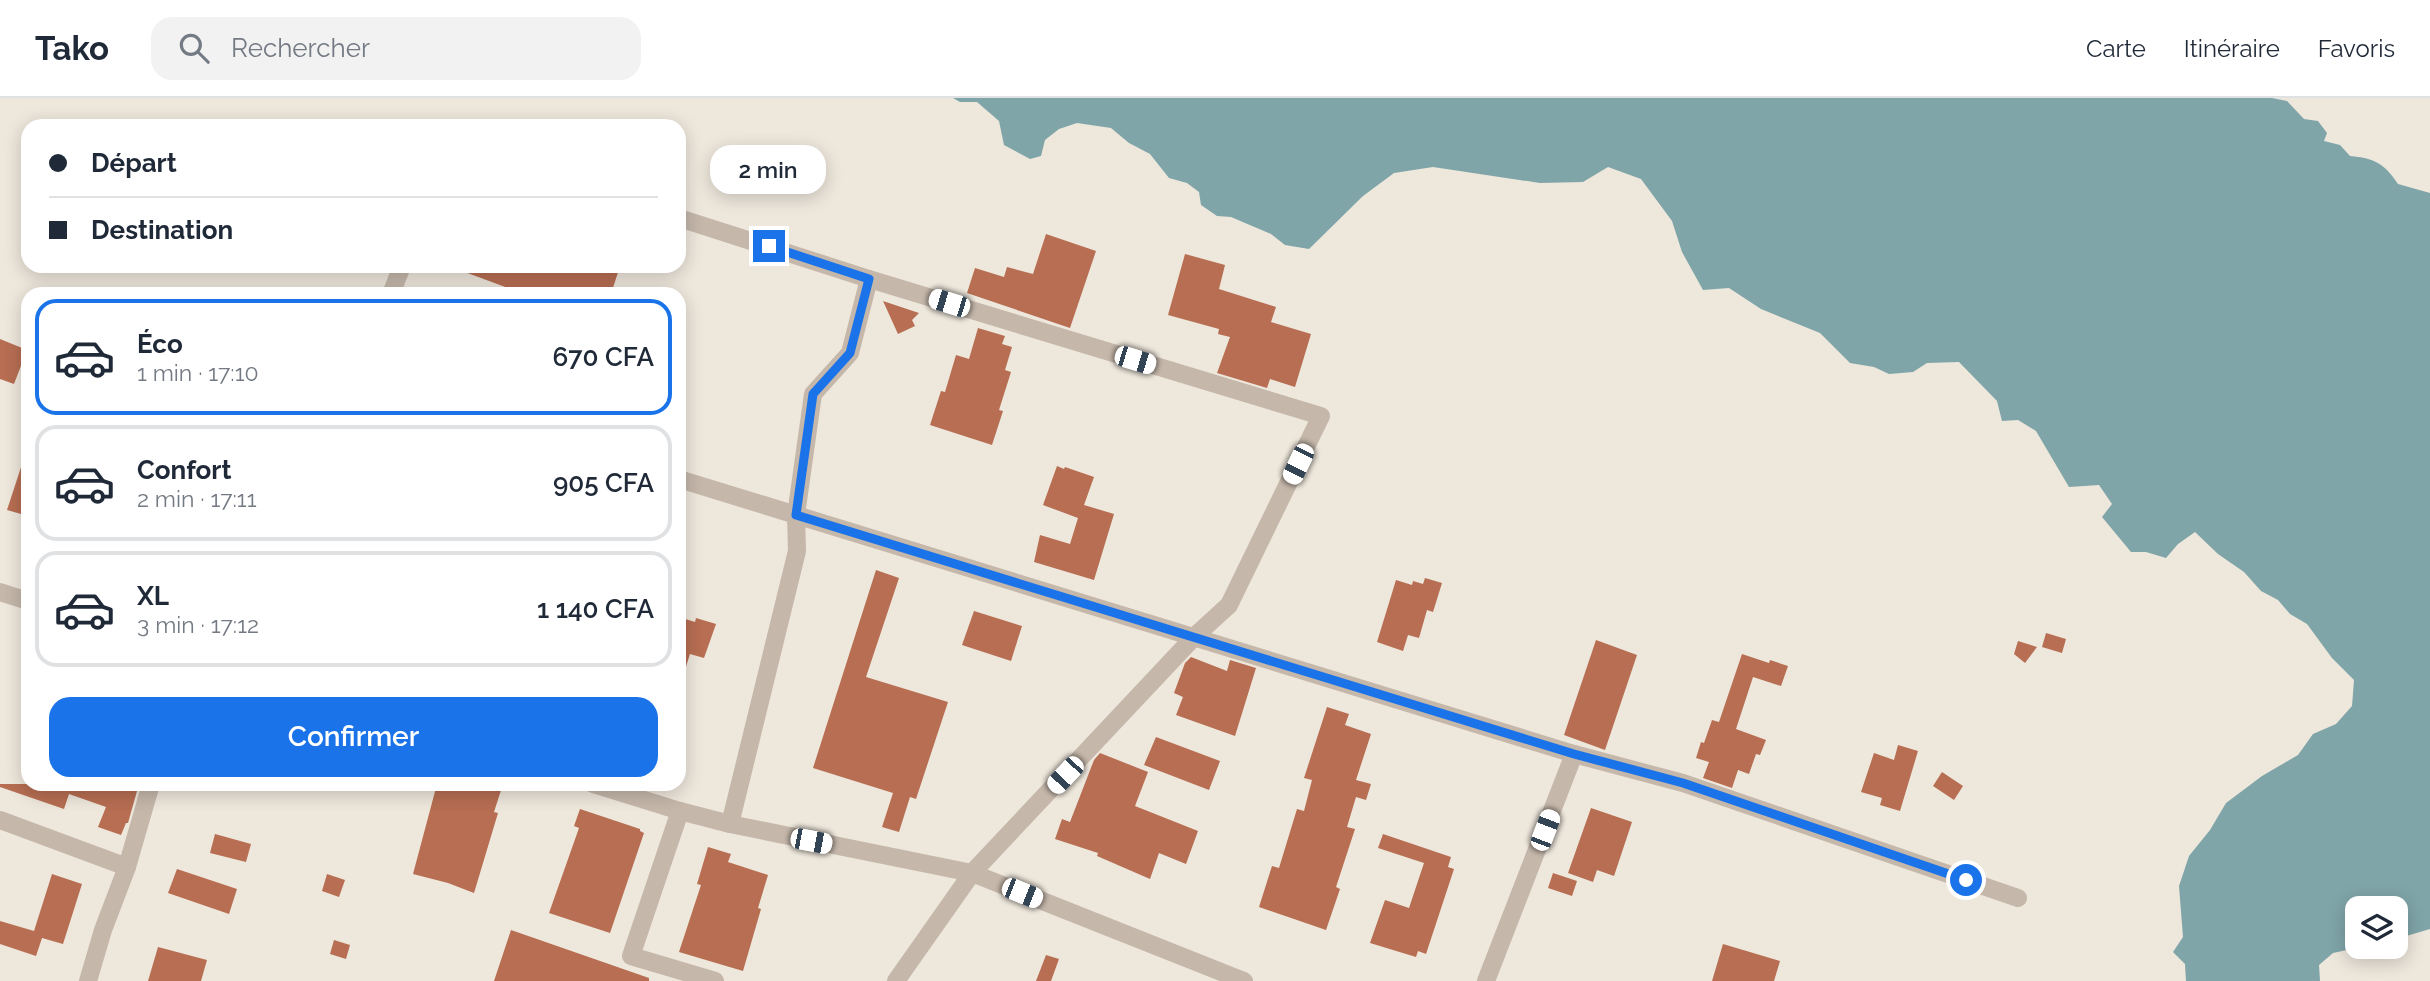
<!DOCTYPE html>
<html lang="fr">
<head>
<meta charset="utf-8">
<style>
  body { margin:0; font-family:Raleway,sans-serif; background:#f2f2f3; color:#1f2937; height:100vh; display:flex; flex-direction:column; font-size:26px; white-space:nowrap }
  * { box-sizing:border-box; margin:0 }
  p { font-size:23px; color:#747a83 }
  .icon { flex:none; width:38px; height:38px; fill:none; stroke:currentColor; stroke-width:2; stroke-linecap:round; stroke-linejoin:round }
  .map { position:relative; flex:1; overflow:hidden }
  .drawer { position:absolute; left:21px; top:189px; width:665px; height:504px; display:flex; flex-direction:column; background:#fff; border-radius:21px; box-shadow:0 4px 18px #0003 }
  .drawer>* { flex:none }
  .banner { position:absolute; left:21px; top:21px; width:665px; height:154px; border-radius:21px; box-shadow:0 4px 18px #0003; display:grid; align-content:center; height:154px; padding:0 28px; background:#fff }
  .controls { position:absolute; left:2345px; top:798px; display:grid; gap:14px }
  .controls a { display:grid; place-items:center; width:63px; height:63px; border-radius:14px; background:#fff; box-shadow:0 4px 18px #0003; font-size:35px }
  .end { position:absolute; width:32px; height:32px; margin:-16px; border:9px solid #1a73e8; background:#fff; box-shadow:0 0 0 4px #fff }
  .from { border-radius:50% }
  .bubble { position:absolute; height:49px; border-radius:21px; background:#fff; box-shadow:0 4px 18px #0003; font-size:23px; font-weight:600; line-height:49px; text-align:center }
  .car { position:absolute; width:21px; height:42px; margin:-21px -10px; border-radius:9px; box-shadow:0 0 5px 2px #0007; background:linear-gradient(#fff 24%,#345 0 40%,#fff 0 76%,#345 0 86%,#fff 0) }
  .banner b { display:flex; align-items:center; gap:24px; height:66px; font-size:26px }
  .banner b+b { border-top:2px solid #e0e1e3 }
  .banner i { width:18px; height:18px; background:#1f2937 }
  ul { padding:12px 0 0; list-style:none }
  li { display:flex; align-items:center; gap:21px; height:116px; margin:0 14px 10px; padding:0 14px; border:4px solid #e0e1e3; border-radius:21px }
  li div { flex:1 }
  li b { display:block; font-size:26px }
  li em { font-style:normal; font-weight:600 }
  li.active { border-color:#1a73e8 }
  li>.icon { width:63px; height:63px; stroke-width:1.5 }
  .primary-button { display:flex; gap:14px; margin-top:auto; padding:14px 28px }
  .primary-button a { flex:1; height:80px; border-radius:21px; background:#1a73e8; color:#fff; font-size:28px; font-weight:600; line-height:80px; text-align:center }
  header { display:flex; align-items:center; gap:42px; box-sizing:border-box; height:98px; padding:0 35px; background:#fff; border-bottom:2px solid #e0e1e3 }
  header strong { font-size:33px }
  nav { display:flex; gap:38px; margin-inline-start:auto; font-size:24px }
  .search { width:490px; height:63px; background:#f2f2f3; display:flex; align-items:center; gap:18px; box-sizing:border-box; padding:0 24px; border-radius:21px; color:#747a83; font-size:26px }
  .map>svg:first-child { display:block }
  .water { fill:#7fa5a8 }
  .building { fill:#b76e52 }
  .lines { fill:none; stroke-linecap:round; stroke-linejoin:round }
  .street { stroke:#c5b7aa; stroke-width:18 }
  .route { stroke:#1a73e8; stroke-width:9 }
</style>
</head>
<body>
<header>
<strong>Tako</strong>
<div class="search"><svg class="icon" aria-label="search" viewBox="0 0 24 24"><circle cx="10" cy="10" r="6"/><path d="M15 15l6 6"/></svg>Rechercher</div>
<nav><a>Carte</a><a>Itinéraire</a><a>Favoris</a></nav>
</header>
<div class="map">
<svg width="2430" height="883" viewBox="0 0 2430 883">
  <rect width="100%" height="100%" fill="#eee7dc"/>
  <!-- water -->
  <path class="water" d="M 953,0 L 2272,0 L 2287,3 L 2304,21 L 2318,23 L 2327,35 L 2324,43 L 2340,47 L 2350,58 C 2374,60 2384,65 2398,86 L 2430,95 L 2430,831 L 2396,841 L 2396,810 L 2357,810 L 2357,849 L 2360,849 L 2333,855 L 2319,867 L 2320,883 L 2186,883 L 2185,866 L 2173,854 L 2183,839 L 2179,788 L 2189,758 L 2210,732 L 2226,705 L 2262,678 L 2298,657 L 2313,636 L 2336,626 L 2352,608 L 2354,582 L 2332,560 L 2307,526 L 2290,516 L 2278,502 L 2261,493 L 2244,474 L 2218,456 L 2195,434 L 2178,446 L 2166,460 L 2146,454 L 2131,454 L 2102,419 L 2112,406 L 2099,387 L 2069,389 L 2036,333 L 2018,322 L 2002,323 L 1997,303 L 1959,264 L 1927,265 L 1913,274 L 1889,276 L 1874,269 L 1850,265 L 1820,235 L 1761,211 L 1729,190 L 1703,192 L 1682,154 L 1672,123 L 1641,81 L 1608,69 L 1583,84 L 1540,85 L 1433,69 L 1394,75 L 1363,98 L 1309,151 L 1285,147 L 1271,136 L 1231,119 L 1217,118 L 1201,107 L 1199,94 L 1187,85 L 1169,80 L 1150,56 L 1129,45 L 1111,30 L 1077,25 L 1059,31 L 1045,42 L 1041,58 L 1030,61 L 1004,47 L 999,23 L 977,4 L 960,4 Z"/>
  <!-- building -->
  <g class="building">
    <polygon points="1046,136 1096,153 1070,230 967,195 975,170 1004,179 1007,169 1033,176"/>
    <polygon points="1185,156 1225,167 1219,191 1276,209 1271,224 1311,236 1295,289 1270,281 1267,290 1217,275 1230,239 1218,236 1219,231 1168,217"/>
    <polygon points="455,168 620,168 611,196 524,196 454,170"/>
    <polygon points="883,203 919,215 912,222 915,228 898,236"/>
    <polygon points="978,230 1005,238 1002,246 1012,249 1005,272 1011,274 999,312 1003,313 992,347 930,327 941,293 945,294 956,257 969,261"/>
    <polygon points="0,241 27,252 14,286 0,281"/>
    <polygon points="25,357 28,357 28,418 7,412"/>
    <polygon points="1057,368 1064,371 1065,369 1094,379 1084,407 1114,416 1094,482 1034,464 1040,437 1070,446 1078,420 1043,407"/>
    <polygon points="876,472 899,480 866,579 948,604 916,701 910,699 899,734 882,729 893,695 813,670"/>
    <polygon points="1425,480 1442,485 1433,514 1427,512 1419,540 1408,537 1403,553 1377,544 1396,482 1412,487 1413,483 1423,486"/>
    <polygon points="974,513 1022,528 1011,563 962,547"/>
    <polygon points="679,519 695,524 696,520 716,526 704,560 690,556 682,581 679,581"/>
    <polygon points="2046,535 2066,541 2062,555 2042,549"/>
    <polygon points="1596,542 1637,557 1605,652 1564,637"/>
    <polygon points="2018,543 2037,549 2025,565 2014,556"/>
    <polygon points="1742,556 1769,565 1770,562 1788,568 1781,588 1753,579 1736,631 1766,642 1760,657 1756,656 1749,676 1738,672 1732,690 1703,680 1709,664 1696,660 1701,644 1704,645 1712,622 1719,624"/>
    <polygon points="1191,559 1227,573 1230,562 1256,570 1235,638 1176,617 1183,599 1174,595 1185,565"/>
    <polygon points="1327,609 1349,616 1345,627 1371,636 1356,682 1371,686 1366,702 1356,699 1347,729 1355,731 1336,789 1340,791 1326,832 1259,809 1272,768 1279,770 1297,711 1304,713 1312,682 1304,680"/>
    <polygon points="1156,639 1220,663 1209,692 1144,667"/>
    <polygon points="1898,647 1918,653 1900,713 1880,707 1882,700 1861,694 1874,655 1894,662"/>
    <polygon points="1100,655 1148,674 1135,708 1198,733 1186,766 1159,755 1150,781 1097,758 1098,755 1055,741 1062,721 1070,724 1094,662"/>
    <polygon points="1942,674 1963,688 1954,702 1933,688"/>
    <polygon points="0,686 139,686 128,725 126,725 121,737 98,729 106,709 69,696 64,711 0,689"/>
    <polygon points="437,686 503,686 494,714 498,715 474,795 448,785 413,776"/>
    <polygon points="1591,710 1632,724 1614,778 1597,772 1593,784 1568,775"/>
    <polygon points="580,711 640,731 640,733 644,735 610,835 549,815 579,730 574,728"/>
    <polygon points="215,736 251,746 246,764 210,755"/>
    <polygon points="1383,736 1451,759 1448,769 1454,771 1426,856 1418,853 1416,859 1370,845 1385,802 1409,810 1424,765 1378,750"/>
    <polygon points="708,749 731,756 728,764 768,777 758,810 761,811 743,873 679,854 701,787 697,786"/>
    <polygon points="177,771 237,791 229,816 168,795"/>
    <polygon points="1553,775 1577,783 1572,798 1548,790"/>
    <polygon points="52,776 82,786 63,846 42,840 36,858 0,846 0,823 34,833"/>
    <polygon points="327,776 345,782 339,799 322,793"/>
    <polygon points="511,832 649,880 649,883 494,883"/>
    <polygon points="334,842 350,847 346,861 330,856"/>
    <polygon points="1723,846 1780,863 1774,883 1712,883"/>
    <polygon points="158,849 207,862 201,883 148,883"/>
    <polygon points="1046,857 1059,861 1051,883 1036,883"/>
  </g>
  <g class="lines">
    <!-- street -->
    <g class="street">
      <polyline points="679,120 869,181 1321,318 1229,507 1194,539 972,775 896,883"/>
      <polyline points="391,196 402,168"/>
      <polyline points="679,381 1574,656 1683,685 2018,800"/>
      <polyline points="0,494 28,503"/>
      <polyline points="593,686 680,713 730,726 972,775 1244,883"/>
      <polyline points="680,713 631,858 715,883"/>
      <polyline points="0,722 127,769"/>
      <polyline points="730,726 797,453 796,417 813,296 850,255 869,181"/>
      <polyline points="88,883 103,832 127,769 151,686"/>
      <polyline points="1486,883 1574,656"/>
    </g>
  </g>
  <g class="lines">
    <!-- route -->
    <polyline class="route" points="769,148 869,181 850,255 813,296 796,417 1574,656 1683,685 1966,782"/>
  </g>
</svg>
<div class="controls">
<a><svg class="icon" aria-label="layers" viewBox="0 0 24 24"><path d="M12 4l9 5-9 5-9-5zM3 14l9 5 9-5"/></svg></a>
</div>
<i class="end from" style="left:1966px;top:782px"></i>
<i class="end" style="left:769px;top:148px"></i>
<div class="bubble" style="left:710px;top:47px;width:116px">2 min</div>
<i class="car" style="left:949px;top:205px;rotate:287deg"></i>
<i class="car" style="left:1135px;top:262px;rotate:107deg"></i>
<i class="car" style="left:1298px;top:366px;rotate:206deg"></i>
<i class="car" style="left:1065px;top:677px;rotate:223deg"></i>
<i class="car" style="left:1545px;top:732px;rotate:21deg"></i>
<i class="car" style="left:811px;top:743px;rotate:101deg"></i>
<i class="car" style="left:1022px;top:795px;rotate:112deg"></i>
<div class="banner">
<b><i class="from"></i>Départ</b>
<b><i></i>Destination</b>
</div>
<section class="drawer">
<ul>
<li class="active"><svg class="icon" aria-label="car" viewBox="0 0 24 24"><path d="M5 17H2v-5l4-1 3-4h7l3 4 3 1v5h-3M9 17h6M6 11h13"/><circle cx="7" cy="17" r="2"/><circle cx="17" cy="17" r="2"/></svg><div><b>Éco</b><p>1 min · 17:10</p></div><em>670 CFA</em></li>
<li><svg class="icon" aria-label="car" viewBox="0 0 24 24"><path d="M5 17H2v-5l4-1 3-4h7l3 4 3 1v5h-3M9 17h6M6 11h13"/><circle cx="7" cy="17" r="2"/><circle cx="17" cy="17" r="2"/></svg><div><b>Confort</b><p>2 min · 17:11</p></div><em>905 CFA</em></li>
<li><svg class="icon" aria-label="car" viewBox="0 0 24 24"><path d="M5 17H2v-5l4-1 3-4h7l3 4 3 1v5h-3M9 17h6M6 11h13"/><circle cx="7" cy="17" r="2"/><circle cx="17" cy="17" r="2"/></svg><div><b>XL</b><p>3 min · 17:12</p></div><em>1 140 CFA</em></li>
</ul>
<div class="primary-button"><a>Confirmer</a></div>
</section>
</div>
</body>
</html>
